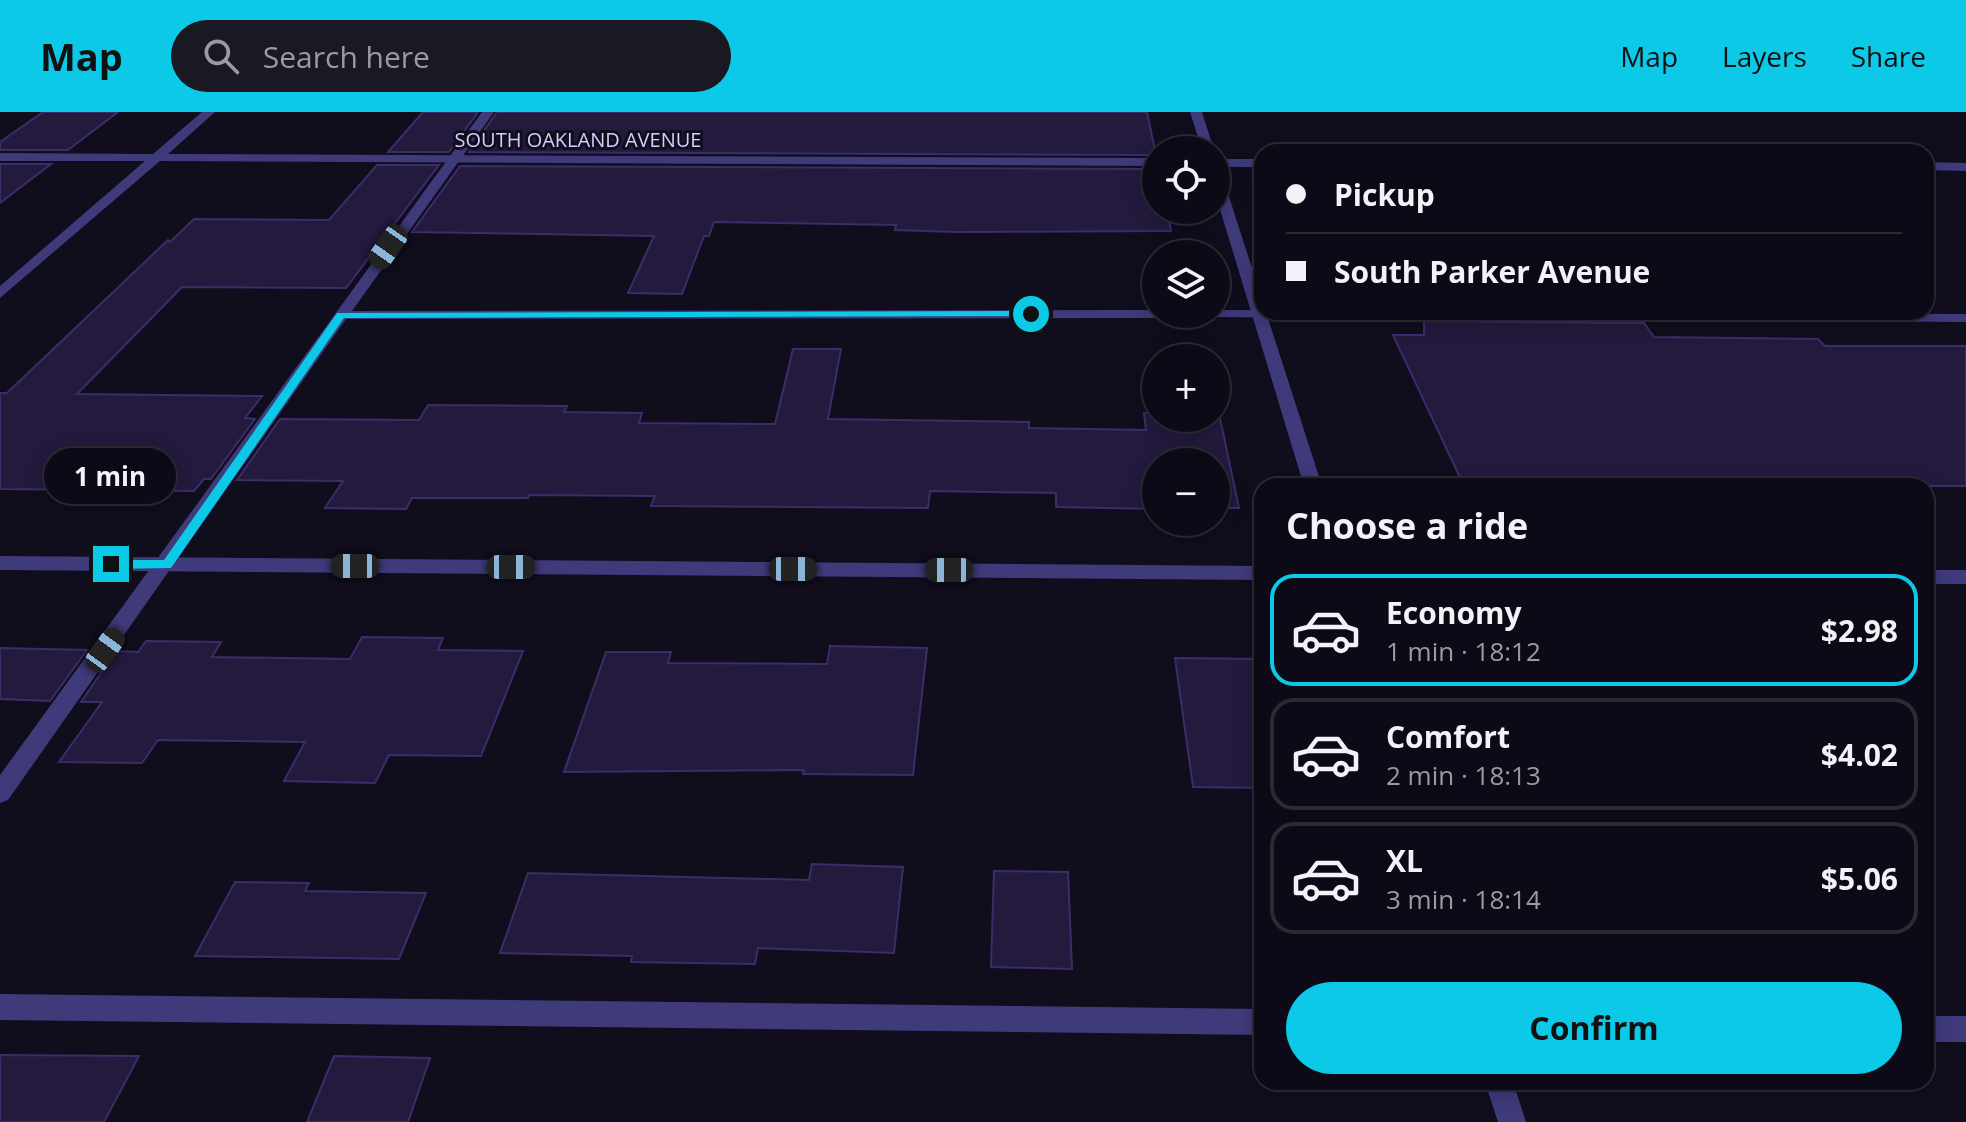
<!DOCTYPE html>
<html lang="en">
<head>
<meta charset="utf-8">
<style>
  body { margin:0; font-family:"Open Sans",sans-serif; background:#1a1823; color:#f1f3f6; height:100vh; display:flex; flex-direction:column; font-size:30px; white-space:nowrap }
  * { box-sizing:border-box; margin:0 }
  p { font-size:26px; color:#9a9aa1 }
  .icon { flex:none; width:44px; height:44px; fill:none; stroke:currentColor; stroke-width:2; stroke-linecap:round; stroke-linejoin:round }
  .map { position:relative; flex:1; overflow:hidden }
  .sheet { position:absolute; left:1254px; top:366px; width:680px; height:612px; display:flex; flex-direction:column; background:#0c0a16; border-radius:24px; box-shadow:0 4px 20px #0003,0 0 0 2px #2c2b35 }
  .sheet>* { flex:none }
  .top-card { position:absolute; left:1254px; top:32px; width:680px; height:176px; border-radius:24px; box-shadow:0 4px 20px #0003,0 0 0 2px #2c2b35; display:grid; align-content:center; height:176px; padding:0 32px; background:#0c0a16 }
  .tools { position:absolute; left:1142px; top:24px; display:grid; gap:16px }
  .tools a { display:grid; place-items:center; width:88px; height:88px; border-radius:50%; background:#0c0a16; box-shadow:0 4px 20px #0003,0 0 0 2px #2c2b35; font-size:40px }
  .end { position:absolute; width:36px; height:36px; margin:-18px; border:10px solid #0cc9e8; background:#111; box-shadow:0 0 0 4px #111 }
  .from { border-radius:50% }
  .bubble { position:absolute; height:56px; border-radius:28px; background:#0c0a16; box-shadow:0 4px 20px #0003,0 0 0 2px #2c2b35; font-size:26px; font-weight:700; line-height:56px; text-align:center }
  .car { position:absolute; width:24px; height:48px; margin:-24px -12px; border-radius:10px; box-shadow:0 0 6px 2px #0007; background:linear-gradient(#222 24%,#8ab4d8 0 40%,#222 0 76%,#8ab4d8 0 86%,#222 0) }
  .top-card b { display:flex; align-items:center; gap:28px; height:76px; font-size:30px }
  .top-card b+b { border-top:2px solid #2c2b35 }
  .top-card i { width:20px; height:20px; background:#f1f3f6 }
  ul { padding:0; list-style:none }
  li { display:flex; align-items:center; gap:24px; height:112px; margin:0 16px 12px; padding:0 16px; border:4px solid #2c2b35; border-radius:24px }
  li div { flex:1 }
  li b { display:block; font-size:30px }
  li em { font-style:normal; font-weight:700 }
  li.active { border-color:#0cc9e8 }
  li>.icon { width:72px; height:72px; stroke-width:1.5 }
  h2 { padding:0 32px; font-size:36px; line-height:96px }
  .primary-button { display:flex; gap:16px; margin-top:auto; padding:16px 32px }
  .primary-button a { flex:1; height:92px; border-radius:48px; background:#0cc9e8; color:#111; font-size:32px; font-weight:700; line-height:92px; text-align:center }
  header { display:flex; align-items:center; gap:48px; box-sizing:border-box; height:112px; padding:0 40px; background:#0cc9e8; color:#111 }
  header strong { font-size:38px }
  nav { display:flex; gap:44px; margin-inline-start:auto; font-size:28px }
  .search { width:560px; height:72px; background:#1a1823; display:flex; align-items:center; gap:20px; box-sizing:border-box; padding:0 28px; border-radius:44px; color:#9a9aa1; font-size:30px }
  .map>svg:first-child { display:block }
  .building { fill:#231a3d; stroke:#3b2d68; stroke-width:2 }
  .lines { fill:none; stroke-linecap:round; stroke-linejoin:round }
  .lane { fill:#3f3a7a; fill-rule:evenodd }
  .street { fill:#3f3a7a; fill-rule:evenodd }
  .route { fill:#0cc9e8 }
  .labels { text-anchor:middle; stroke-width:6; stroke-linejoin:round; paint-order:stroke }
  .far-street-label { font-size:20px; fill:#d3ccfc; stroke:#100d1d }
</style>
</head>
<body>
<header>
<strong>Map</strong>
<div class="search"><svg class="icon" aria-label="search" viewBox="0 0 24 24"><circle cx="10" cy="10" r="6"/><path d="M15 15l6 6"/></svg>Search here</div>
<nav><a>Map</a><a>Layers</a><a>Share</a></nav>
</header>
<div class="map">
<svg width="1966" height="1010" viewBox="0 0 1966 1010">
  <rect width="100%" height="100%" fill="#100d1d"/>
  <!-- building -->
  <g class="building">
    <polygon points="43,0 118,0 68,38 0,38 0,30"/>
    <polygon points="423,0 478,0 449,40 388,40"/>
    <polygon points="497,0 1147,0 1156,43 469,40"/>
    <polygon points="0,52 51,52 0,91"/>
    <polygon points="377,53 439,53 346,176 182,175 77,282 262,284 245,306 255,307 211,367 204,367 194,379 0,377 0,281 7,281 168,128 170,130 194,107 329,108"/>
    <polygon points="460,54 1156,57 1156,98 1167,98 1171,119 955,120 895,118 896,113 714,110 709,124 704,124 682,182 628,181 654,124 412,120"/>
    <polygon points="1424,209 1644,211 1654,225 1818,227 1825,234 1966,234 1966,374 1464,374 1393,223 1424,223"/>
    <polygon points="793,237 841,237 828,307 1029,310 1029,316 1146,318 1144,301 1156,301 1156,306 1216,306 1216,301 1219,301 1239,396 1216,396 1216,350 1156,350 1156,397 1056,395 1056,381 930,379 928,396 651,394 655,384 529,383 528,386 412,386 406,397 325,396 343,369 237,368 280,307 419,308 428,293 567,294 564,300 642,301 639,311 775,312"/>
    <polygon points="362,525 443,526 438,538 523,539 481,644 389,643 375,671 284,669 305,630 158,628 142,651 59,650 102,590 81,590 116,539 138,540 146,529 221,530 212,545 350,547"/>
    <polygon points="830,534 927,536 913,663 803,662 804,658 564,660 606,540 671,540 668,551 827,552"/>
    <polygon points="0,536 87,538 50,589 0,587"/>
    <polygon points="1175,546 1262,547 1262,676 1193,675"/>
    <polygon points="812,752 903,755 894,841 758,836 755,852 631,850 632,844 500,841 528,761 809,768"/>
    <polygon points="994,759 1068,760 1072,857 991,855"/>
    <polygon points="235,770 309,771 305,779 426,781 399,847 195,844"/>
    <polygon points="0,943 139,944 104,1010 0,1010"/>
    <polygon points="334,944 430,946 408,1010 307,1010"/>
  </g>
  <g class="lines">
    <!-- lane -->
    <g class="lane">
      <polygon points="482,0 494,0 352,199 1156,198 1156,202 1163,202 1156,206 346,207 8,688 0,691 0,663"/>
      <polygon points="1216,198 1966,202 1966,210 1211,205 1209,202 1216,202"/>
      <polygon points="0,882 1262,897 1262,923 0,908"/>
      <rect x="1926" y="904" width="40" height="26"/>
    </g>
    <!-- street -->
    <g class="street">
      <polygon points="202,0 215,0 168,42 1156,46 1156,54 160,49 0,186 0,174 145,49 0,49 0,41 153,42"/>
      <polygon points="1190,0 1202,0 1214,38 1202,38"/>
      <rect x="1216" y="47" width="46" height="8"/>
      <polygon points="1926,50 1966,51 1966,59 1926,58"/>
      <polygon points="1216,59 1222,63 1262,187 1262,200 1266,200 1322,374 1304,374 1216,84"/>
      <polygon points="0,444 1262,454 1262,468 0,458"/>
      <rect x="1926" y="458" width="40" height="14"/>
      <polygon points="1485,970 1513,970 1526,1010 1498,1010"/>
    </g>
  </g>
  <!-- route -->
  <polygon class="route" points="1031,199 1034,204 344,206 171,456 111,457 105,452 111,448 164,448 337,201"/>
  <g class="labels">
    <!-- far-street labels -->
    <g class="far-street-label">
      <text x="578" y="35">SOUTH OAKLAND AVENUE</text>
    </g>
  </g>
</svg>
<div class="tools">
<a><svg class="icon" aria-label="locate" viewBox="0 0 24 24"><circle cx="12" cy="12" r="6"/><path d="M12 2v4M12 18v4M2 12h4M18 12h4"/></svg></a>
<a><svg class="icon" aria-label="layers" viewBox="0 0 24 24"><path d="M12 4l9 5-9 5-9-5zM3 14l9 5 9-5"/></svg></a>
<a>+</a>
<a>−</a>
</div>
<i class="end from" style="left:1031px;top:202px"></i>
<i class="end" style="left:111px;top:452px"></i>
<div class="bubble" style="left:44px;top:336px;width:132px">1 min</div>
<i class="car" style="left:388px;top:135px;rotate:215deg"></i>
<i class="car" style="left:355px;top:454px;rotate:270deg"></i>
<i class="car" style="left:511px;top:455px;rotate:90deg"></i>
<i class="car" style="left:793px;top:457px;rotate:90deg"></i>
<i class="car" style="left:949px;top:458px;rotate:270deg"></i>
<i class="car" style="left:105px;top:538px;rotate:36deg"></i>
<div class="top-card">
<b><i class="from"></i>Pickup</b>
<b><i></i>South Parker Avenue</b>
</div>
<section class="sheet">
<h2>Choose a ride</h2>
<ul>
<li class="active"><svg class="icon" aria-label="car" viewBox="0 0 24 24"><path d="M5 17H2v-5l4-1 3-4h7l3 4 3 1v5h-3M9 17h6M6 11h13"/><circle cx="7" cy="17" r="2"/><circle cx="17" cy="17" r="2"/></svg><div><b>Economy</b><p>1 min · 18:12</p></div><em>$2.98</em></li>
<li><svg class="icon" aria-label="car" viewBox="0 0 24 24"><path d="M5 17H2v-5l4-1 3-4h7l3 4 3 1v5h-3M9 17h6M6 11h13"/><circle cx="7" cy="17" r="2"/><circle cx="17" cy="17" r="2"/></svg><div><b>Comfort</b><p>2 min · 18:13</p></div><em>$4.02</em></li>
<li><svg class="icon" aria-label="car" viewBox="0 0 24 24"><path d="M5 17H2v-5l4-1 3-4h7l3 4 3 1v5h-3M9 17h6M6 11h13"/><circle cx="7" cy="17" r="2"/><circle cx="17" cy="17" r="2"/></svg><div><b>XL</b><p>3 min · 18:14</p></div><em>$5.06</em></li>
</ul>
<div class="primary-button"><a>Confirm</a></div>
</section>
</div>
</body>
</html>
